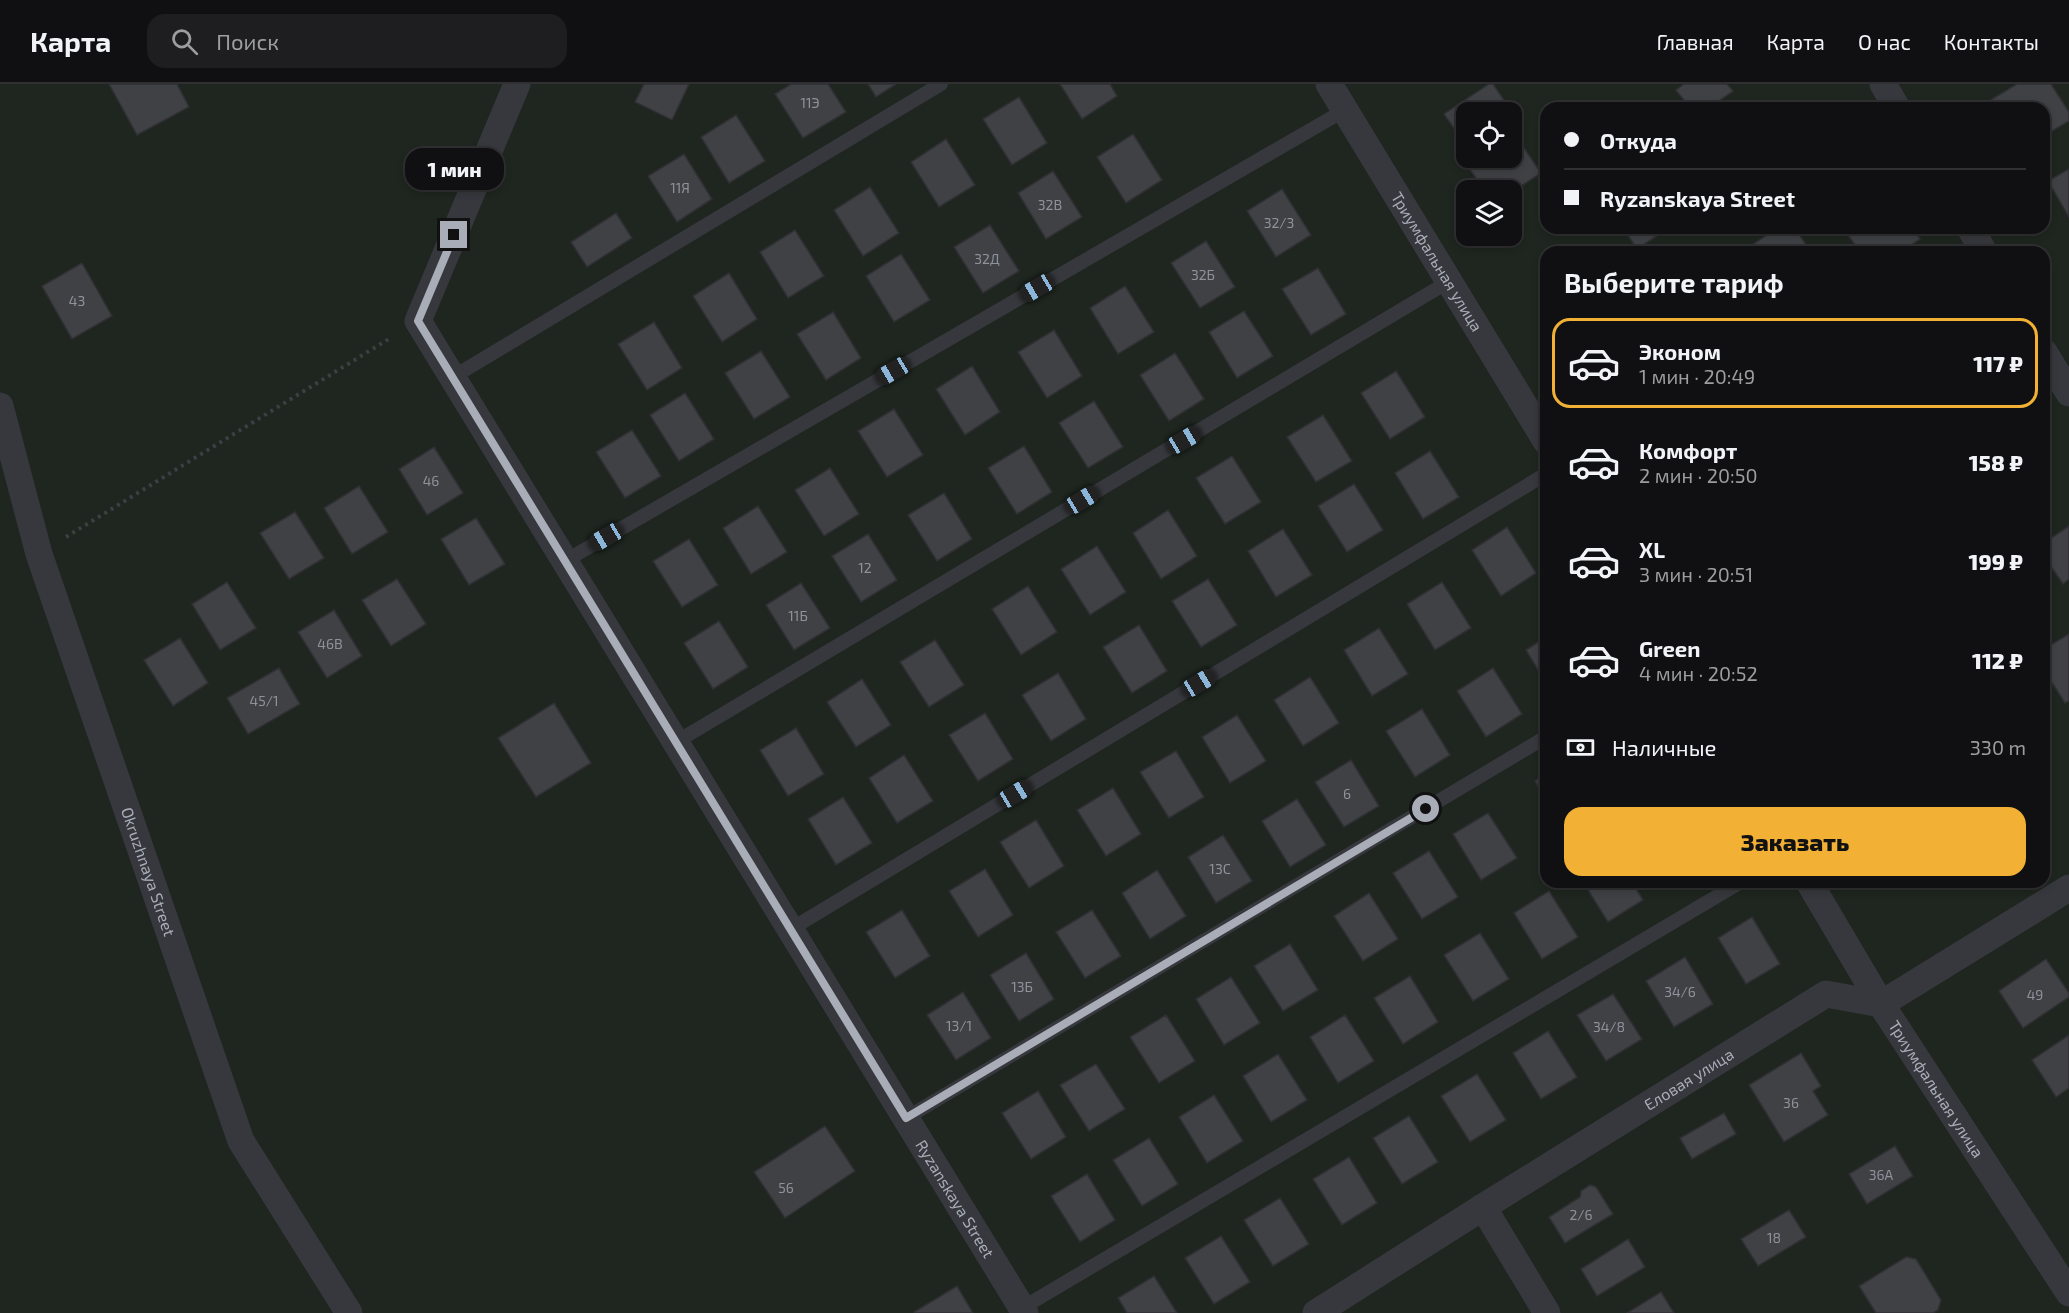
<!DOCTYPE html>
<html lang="ru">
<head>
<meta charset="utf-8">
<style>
  body { margin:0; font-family:"Exo 2",sans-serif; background:#1e1e20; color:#f1f3f6; height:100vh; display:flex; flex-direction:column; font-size:22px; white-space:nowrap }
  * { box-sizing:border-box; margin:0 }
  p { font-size:20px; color:#9c9d9f }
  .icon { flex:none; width:33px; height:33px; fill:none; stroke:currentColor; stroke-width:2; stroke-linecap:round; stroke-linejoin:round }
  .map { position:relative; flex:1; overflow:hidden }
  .details { position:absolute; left:1540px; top:162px; width:510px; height:642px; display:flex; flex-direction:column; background:#101012; border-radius:18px; box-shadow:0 3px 9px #0003,0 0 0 2px #303032 }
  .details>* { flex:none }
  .banner { position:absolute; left:1540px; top:18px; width:510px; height:132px; border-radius:18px; box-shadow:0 3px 9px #0003,0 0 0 2px #303032; display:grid; align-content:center; height:132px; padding:0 24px; background:#101012 }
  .controls { position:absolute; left:1456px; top:18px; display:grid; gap:12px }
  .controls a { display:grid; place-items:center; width:66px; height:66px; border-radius:12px; background:#101012; box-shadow:0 3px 9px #0003,0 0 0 2px #303032; font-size:30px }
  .end { position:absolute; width:27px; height:27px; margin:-14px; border:8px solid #a8adb8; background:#111; box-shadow:0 0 0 3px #111 }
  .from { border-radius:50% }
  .bubble { position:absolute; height:42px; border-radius:18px; background:#101012; box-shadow:0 3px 9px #0003,0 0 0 2px #303032; font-size:20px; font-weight:800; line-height:42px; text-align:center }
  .car { position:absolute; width:18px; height:36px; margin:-18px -9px; border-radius:8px; box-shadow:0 0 4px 2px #0007; background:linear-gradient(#222 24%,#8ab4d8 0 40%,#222 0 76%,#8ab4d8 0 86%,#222 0) }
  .banner b { display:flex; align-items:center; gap:21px; height:57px; font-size:22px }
  .banner b+b { border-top:2px solid #303032 }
  .banner i { width:15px; height:15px; background:#f1f3f6 }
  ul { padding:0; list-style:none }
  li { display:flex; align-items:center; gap:18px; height:90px; margin:0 12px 9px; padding:0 12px; border:3px solid transparent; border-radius:18px }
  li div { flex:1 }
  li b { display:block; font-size:22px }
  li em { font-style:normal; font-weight:800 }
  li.active { border-color:#f2b134 }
  li>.icon { width:54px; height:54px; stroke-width:1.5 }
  h2 { padding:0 24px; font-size:27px; line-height:72px }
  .pay { display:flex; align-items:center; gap:15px; height:66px; padding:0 24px; font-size:22px }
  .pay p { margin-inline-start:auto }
  .button { display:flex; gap:12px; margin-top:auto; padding:12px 24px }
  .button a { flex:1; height:69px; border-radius:18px; background:#f2b134; color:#111; font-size:24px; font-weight:800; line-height:69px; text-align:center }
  header { display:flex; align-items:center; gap:36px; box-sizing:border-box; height:84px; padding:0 30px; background:#101012; border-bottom:2px solid #303032 }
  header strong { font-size:28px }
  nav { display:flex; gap:33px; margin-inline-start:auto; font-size:21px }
  .search { width:420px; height:54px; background:#1e1e20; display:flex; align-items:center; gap:15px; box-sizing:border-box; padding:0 21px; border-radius:18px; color:#9c9d9f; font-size:22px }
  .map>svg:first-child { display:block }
  .green { fill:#1e261f; fill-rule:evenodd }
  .building { fill:#404145; stroke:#303034; stroke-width:1.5 }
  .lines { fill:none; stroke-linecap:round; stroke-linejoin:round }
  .path { stroke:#3d3f44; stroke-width:4; stroke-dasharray:3 4.5; stroke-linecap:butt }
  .lane { stroke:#37383d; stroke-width:14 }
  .street { stroke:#37383d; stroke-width:27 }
  .route { stroke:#a8adb8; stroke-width:8 }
  .labels { text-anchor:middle; stroke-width:5; stroke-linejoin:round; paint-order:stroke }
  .number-label { font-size:14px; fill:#8e929b }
  .street-label { font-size:16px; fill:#a8adb8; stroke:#111113 }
</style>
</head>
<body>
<header>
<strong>Карта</strong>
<div class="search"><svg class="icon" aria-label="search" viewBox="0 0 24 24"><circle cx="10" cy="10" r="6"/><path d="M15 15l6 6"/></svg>Поиск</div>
<nav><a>Главная</a><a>Карта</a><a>О нас</a><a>Контакты</a></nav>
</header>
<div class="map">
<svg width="2069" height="1229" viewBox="0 0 2069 1229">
  <rect width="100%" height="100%" fill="#161618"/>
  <!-- green -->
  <path class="green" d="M 0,0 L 2069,0 L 2069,1229 L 0,1229 ZM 1546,24 L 2044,24 L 2044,144 L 1546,144 ZM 1467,28 L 1512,28 L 1512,74 L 1467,74 ZM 1467,106 L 1512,106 L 1512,152 L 1467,152 ZM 1546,168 L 2044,168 L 2044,798 L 1546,798 Z"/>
  <!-- building -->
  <g class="building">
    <polygon points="109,0 177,0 189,23 137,51"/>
    <polygon points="644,0 689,0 672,36 635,18"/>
    <polygon points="791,0 828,0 846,28 803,54 775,10"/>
    <polygon points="868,0 896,0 876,13"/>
    <polygon points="1060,0 1110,0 1117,12 1082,35"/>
    <polygon points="1489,0 1493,0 1512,28 1467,28 1467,63 1444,30"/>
    <polygon points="1684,0 1727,0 1733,7 1709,24 1690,24 1676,6"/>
    <polygon points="2017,0 2051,0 2069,28 2069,37 2044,52 2044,24 1994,24 1989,17"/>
    <polygon points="1019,13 1047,59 1012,81 983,35"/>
    <polygon points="736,31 765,77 729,99 701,53"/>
    <polygon points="1133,50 1162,96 1126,119 1097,73"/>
    <polygon points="1516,52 1541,89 1512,108 1512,106 1484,106 1469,84 1484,74 1512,74 1512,55"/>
    <polygon points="946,55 975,101 939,123 911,78"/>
    <polygon points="684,70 712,115 677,138 648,92"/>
    <polygon points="2069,85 2069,133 2048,97"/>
    <polygon points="1053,87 1082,133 1046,155 1018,109"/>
    <polygon points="870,103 899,149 863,172 834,126"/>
    <polygon points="1282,105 1311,151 1276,173 1247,127"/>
    <polygon points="616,129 632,154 587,183 571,158"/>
    <polygon points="990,141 1019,187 983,209 954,163"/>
    <polygon points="1623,144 1669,144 1637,165"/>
    <polygon points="1777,144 1795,144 1811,168 1742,168"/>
    <polygon points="1858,144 1913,144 1920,155 1901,168 1860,168 1848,151"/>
    <polygon points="795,146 824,192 788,214 760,168"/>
    <polygon points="1206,157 1235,203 1200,224 1171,179"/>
    <polygon points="901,170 930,216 894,238 866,192"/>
    <polygon points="82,179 112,232 72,255 42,202"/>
    <polygon points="1318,184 1346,230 1311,251 1282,205"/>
    <polygon points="729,189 757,235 722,258 693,212"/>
    <polygon points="1125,202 1154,248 1118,270 1090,224"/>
    <polygon points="1244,227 1273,272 1237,294 1209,248"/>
    <polygon points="833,228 861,274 826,296 797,250"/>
    <polygon points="654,238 682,284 647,306 618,260"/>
    <polygon points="1054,246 1082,292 1047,314 1018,268"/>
    <polygon points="761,267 790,313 754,335 725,289"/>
    <polygon points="1175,269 1204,315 1169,337 1140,291"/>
    <polygon points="972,282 1000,328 965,351 936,305"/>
    <polygon points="1396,287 1425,333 1390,355 1361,309"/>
    <polygon points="685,309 714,355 679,377 650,331"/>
    <polygon points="1094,317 1123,363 1088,384 1059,339"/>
    <polygon points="894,325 923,371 887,393 858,347"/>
    <polygon points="1323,331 1352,377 1316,398 1287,353"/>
    <polygon points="632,346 661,392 625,414 596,368"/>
    <polygon points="1024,362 1052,408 1017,430 988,384"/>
    <polygon points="434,363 463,409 427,431 399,385"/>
    <polygon points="1430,367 1459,413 1423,435 1395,389"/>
    <polygon points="1232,372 1261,418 1225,440 1196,394"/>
    <polygon points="830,384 859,430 824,452 795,406"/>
    <polygon points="1354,400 1383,446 1347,468 1318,422"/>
    <polygon points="359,402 388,448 352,470 324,424"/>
    <polygon points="944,409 972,455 937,477 908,431"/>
    <polygon points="758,422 787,468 751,490 723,444"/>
    <polygon points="1168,426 1197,472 1161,495 1133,449"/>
    <polygon points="295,428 324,474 289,495 260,449"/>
    <polygon points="476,434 505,480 469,501 441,455"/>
    <polygon points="2069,442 2069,495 2063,500 2044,472 2044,459"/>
    <polygon points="1507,443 1536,489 1501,512 1472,466"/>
    <polygon points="1283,445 1312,491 1276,513 1248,467"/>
    <polygon points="868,450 897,496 861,518 832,472"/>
    <polygon points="689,455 718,501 682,523 653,477"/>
    <polygon points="1097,462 1126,508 1090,531 1061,485"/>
    <polygon points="397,495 426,540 391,562 362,516"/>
    <polygon points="1208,495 1237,541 1201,563 1172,517"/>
    <polygon points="227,498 256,544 220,566 192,520"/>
    <polygon points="1442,498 1471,544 1435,566 1407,520"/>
    <polygon points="801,499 830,544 794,566 766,521"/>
    <polygon points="1028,502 1057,548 1021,571 992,525"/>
    <polygon points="334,526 362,572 327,594 298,548"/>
    <polygon points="719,537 748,583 713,605 684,559"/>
    <polygon points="1139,541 1167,587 1132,609 1103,563"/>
    <polygon points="1379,544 1408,590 1372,612 1344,566"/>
    <polygon points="2069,550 2069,617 2065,619 2044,586 2044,565"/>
    <polygon points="1546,553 1546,599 1526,566"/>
    <polygon points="180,554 208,599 173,622 144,576"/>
    <polygon points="935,556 964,601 929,623 900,578"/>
    <polygon points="279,584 300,620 248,650 227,614"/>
    <polygon points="1493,584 1522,630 1486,653 1457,607"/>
    <polygon points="1058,589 1086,635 1051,657 1022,611"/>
    <polygon points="1310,593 1339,639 1303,662 1274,616"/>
    <polygon points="862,595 891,641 856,663 827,618"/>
    <polygon points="554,619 591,679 536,713 498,654"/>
    <polygon points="1422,625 1450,671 1415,693 1386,647"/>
    <polygon points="985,629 1013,675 978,697 949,651"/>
    <polygon points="1237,631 1266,677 1230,699 1202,653"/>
    <polygon points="796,644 824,690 788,712 760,666"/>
    <polygon points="1176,667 1204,713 1169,734 1140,688"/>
    <polygon points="904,671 933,717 897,739 869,694"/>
    <polygon points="1351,676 1379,722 1344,743 1315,698"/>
    <polygon points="1546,690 1546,715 1535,697"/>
    <polygon points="1113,704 1141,750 1106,772 1077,726"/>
    <polygon points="843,713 872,759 836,781 808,735"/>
    <polygon points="1297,715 1326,761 1290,783 1262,737"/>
    <polygon points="1488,729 1517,774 1481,796 1453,750"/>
    <polygon points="1036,736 1064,782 1029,804 1000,758"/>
    <polygon points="1223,751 1252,797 1216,819 1188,773"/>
    <polygon points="1429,767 1458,813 1422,835 1393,789"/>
    <polygon points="985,785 1013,831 978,853 949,807"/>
    <polygon points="1157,786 1186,832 1150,855 1122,809"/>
    <polygon points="1583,798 1632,798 1643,816 1608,838"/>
    <polygon points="1549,807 1578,853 1542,875 1514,829"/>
    <polygon points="1369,809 1398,855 1363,877 1334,832"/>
    <polygon points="902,826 930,872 895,894 866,848"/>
    <polygon points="1092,826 1121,872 1085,894 1056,848"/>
    <polygon points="1752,833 1780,880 1746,900 1718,854"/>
    <polygon points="1480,849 1509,895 1473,917 1444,871"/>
    <polygon points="1290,860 1318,906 1283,927 1254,882"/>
    <polygon points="1026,869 1054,915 1019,937 990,891"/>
    <polygon points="1685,873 1713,920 1674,943 1646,897"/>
    <polygon points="2046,875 2069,909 2069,913 2023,944 1999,907"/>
    <polygon points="1410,892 1438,938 1403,960 1374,914"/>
    <polygon points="1231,893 1260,939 1224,961 1196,915"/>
    <polygon points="963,908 991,954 956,976 927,931"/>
    <polygon points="1613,910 1642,955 1606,977 1577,931"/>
    <polygon points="1166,931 1195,977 1159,999 1130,953"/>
    <polygon points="1345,931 1374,977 1338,999 1310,953"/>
    <polygon points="1548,947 1577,993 1541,1015 1513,969"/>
    <polygon points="2069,951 2069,1004 2056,1013 2032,976"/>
    <polygon points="1801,969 1821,1002 1813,1007 1828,1031 1784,1058 1749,1001"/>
    <polygon points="1278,970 1307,1016 1271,1038 1243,992"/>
    <polygon points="1096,980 1125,1025 1089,1047 1060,1001"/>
    <polygon points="1477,990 1506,1036 1470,1058 1441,1012"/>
    <polygon points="1038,1007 1066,1053 1031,1075 1002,1029"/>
    <polygon points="1214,1011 1243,1057 1207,1079 1179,1033"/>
    <polygon points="1724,1029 1736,1050 1692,1075 1680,1054"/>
    <polygon points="1409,1032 1438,1078 1402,1100 1373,1054"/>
    <polygon points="825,1042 855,1087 785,1134 754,1088"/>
    <polygon points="1149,1054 1178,1100 1142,1122 1113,1076"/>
    <polygon points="1895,1062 1913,1092 1867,1120 1849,1090"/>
    <polygon points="1349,1073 1377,1119 1342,1141 1313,1095"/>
    <polygon points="1087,1090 1115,1136 1080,1158 1051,1112"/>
    <polygon points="1590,1101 1596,1103 1613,1130 1565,1159 1549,1133 1580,1113 1581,1107"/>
    <polygon points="1280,1114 1309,1160 1273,1182 1244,1136"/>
    <polygon points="1789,1126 1806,1153 1758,1182 1741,1155"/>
    <polygon points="1221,1152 1250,1198 1214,1220 1185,1174"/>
    <polygon points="1628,1155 1645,1183 1597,1212 1581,1185"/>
    <polygon points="1906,1173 1916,1175 1941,1216 1938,1226 1933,1229 1876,1229 1859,1202"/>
    <polygon points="1154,1192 1177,1229 1127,1229 1118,1214"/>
    <polygon points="957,1202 973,1229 915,1229 914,1228"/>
    <polygon points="1661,1208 1674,1229 1627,1229"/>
  </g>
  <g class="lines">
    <!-- path -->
    <polyline class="path" points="66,453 392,253"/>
    <!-- lane -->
    <g class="lane">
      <polyline points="453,293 941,0"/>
      <polyline points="565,477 1345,26"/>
      <polyline points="676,658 1448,198"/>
      <polyline points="791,845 1546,390"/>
      <polyline points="906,1034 1546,653"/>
      <polyline points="1022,1224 1741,798"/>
    </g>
    <!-- street -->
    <g class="street">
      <path id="s1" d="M 517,0 L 418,237 L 1025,1229"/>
      <path id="s2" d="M 1329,0 L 1546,357"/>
      <polyline points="1883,0 1897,24"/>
      <polyline points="1970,144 1984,168"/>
      <polyline points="2044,268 2069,309"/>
      <path id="s3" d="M 0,322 L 39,470 L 241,1057 L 349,1229"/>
      <path id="s4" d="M 1809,798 L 1881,920 L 2069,1209"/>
      <polyline points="1483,1123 1547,1229"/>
      <path id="s5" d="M 1316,1229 L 1483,1123 L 1826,910 L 1881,920 L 2069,804"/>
    </g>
  </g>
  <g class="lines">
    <!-- route -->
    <polyline class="route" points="454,151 418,237 906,1034 1426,725"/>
  </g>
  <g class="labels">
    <!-- number labels -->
    <g class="number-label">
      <text x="810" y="24">11Э</text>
      <text x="680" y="109">11Я</text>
      <text x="1050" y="126">32В</text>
      <text x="1279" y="144">32/3</text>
      <text x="987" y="180">32Д</text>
      <text x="1203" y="196">32Б</text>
      <text x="77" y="222">43</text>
      <text x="431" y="402">46</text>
      <text x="865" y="489">12</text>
      <text x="798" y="537">11Б</text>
      <text x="330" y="565">46В</text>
      <text x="264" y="622">45/1</text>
      <text x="1347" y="715">6</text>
      <text x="1220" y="790">13С</text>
      <text x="1022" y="908">13Б</text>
      <text x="1680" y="913">34/6</text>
      <text x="2035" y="916">49</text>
      <text x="959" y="947">13/1</text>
      <text x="1609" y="948">34/8</text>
      <text x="1791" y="1024">36</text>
      <text x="1881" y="1096">36А</text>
      <text x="786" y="1109">56</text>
      <text x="1581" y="1136">2/6</text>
      <text x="1774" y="1159">18</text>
    </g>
    <!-- street labels -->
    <g class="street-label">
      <text dy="6" stroke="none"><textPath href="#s2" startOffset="208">Триумфальная улица</textPath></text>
      <text dy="6" stroke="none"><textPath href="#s3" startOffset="489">Okruzhnaya Street</textPath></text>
      <text dy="6" stroke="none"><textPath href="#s5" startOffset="440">Еловая улица</textPath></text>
      <text dy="6" stroke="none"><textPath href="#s4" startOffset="243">Триумфальная улица</textPath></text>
      <text dy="6" stroke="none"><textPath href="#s1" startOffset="1286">Ryzanskaya Street</textPath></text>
    </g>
  </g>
</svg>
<div class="controls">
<a><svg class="icon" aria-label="locate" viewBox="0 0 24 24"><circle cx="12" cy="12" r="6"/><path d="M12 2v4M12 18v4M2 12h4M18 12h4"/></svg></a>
<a><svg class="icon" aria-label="layers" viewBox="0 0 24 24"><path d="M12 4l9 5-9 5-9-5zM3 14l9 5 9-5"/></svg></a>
</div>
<i class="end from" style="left:1426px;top:725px"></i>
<i class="end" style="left:454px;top:151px"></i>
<div class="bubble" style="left:405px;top:64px;width:99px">1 мин</div>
<i class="car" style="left:1037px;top:204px;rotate:240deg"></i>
<i class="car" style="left:893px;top:287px;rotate:240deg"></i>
<i class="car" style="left:1184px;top:356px;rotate:60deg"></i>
<i class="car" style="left:1082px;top:416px;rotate:59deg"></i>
<i class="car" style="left:606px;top:453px;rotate:240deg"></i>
<i class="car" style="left:1199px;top:599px;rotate:59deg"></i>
<i class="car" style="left:1015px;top:710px;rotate:59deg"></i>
<div class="banner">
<b><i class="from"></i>Откуда</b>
<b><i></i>Ryzanskaya Street</b>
</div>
<section class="details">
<h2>Выберите тариф</h2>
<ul>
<li class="active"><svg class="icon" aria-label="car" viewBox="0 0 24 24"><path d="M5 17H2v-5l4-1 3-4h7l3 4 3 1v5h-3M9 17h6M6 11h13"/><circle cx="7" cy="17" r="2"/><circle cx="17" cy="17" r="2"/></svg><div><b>Эконом</b><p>1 мин · 20:49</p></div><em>117 ₽</em></li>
<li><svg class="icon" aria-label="car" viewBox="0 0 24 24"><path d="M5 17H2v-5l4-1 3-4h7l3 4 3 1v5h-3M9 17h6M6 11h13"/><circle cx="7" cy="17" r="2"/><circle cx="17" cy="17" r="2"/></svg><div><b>Комфорт</b><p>2 мин · 20:50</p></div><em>158 ₽</em></li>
<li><svg class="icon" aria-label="car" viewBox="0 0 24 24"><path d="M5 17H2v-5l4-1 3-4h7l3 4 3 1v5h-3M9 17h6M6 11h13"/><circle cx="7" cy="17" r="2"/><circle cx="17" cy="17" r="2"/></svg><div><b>XL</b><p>3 мин · 20:51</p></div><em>199 ₽</em></li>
<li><svg class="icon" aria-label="car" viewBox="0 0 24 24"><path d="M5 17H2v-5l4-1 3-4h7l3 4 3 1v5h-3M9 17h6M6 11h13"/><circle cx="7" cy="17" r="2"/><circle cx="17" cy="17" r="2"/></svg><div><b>Green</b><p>4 мин · 20:52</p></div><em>112 ₽</em></li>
</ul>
<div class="pay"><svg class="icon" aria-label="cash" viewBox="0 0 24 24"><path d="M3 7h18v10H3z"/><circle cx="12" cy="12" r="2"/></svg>Наличные<p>330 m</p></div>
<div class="button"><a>Заказать</a></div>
</section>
</div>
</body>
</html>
